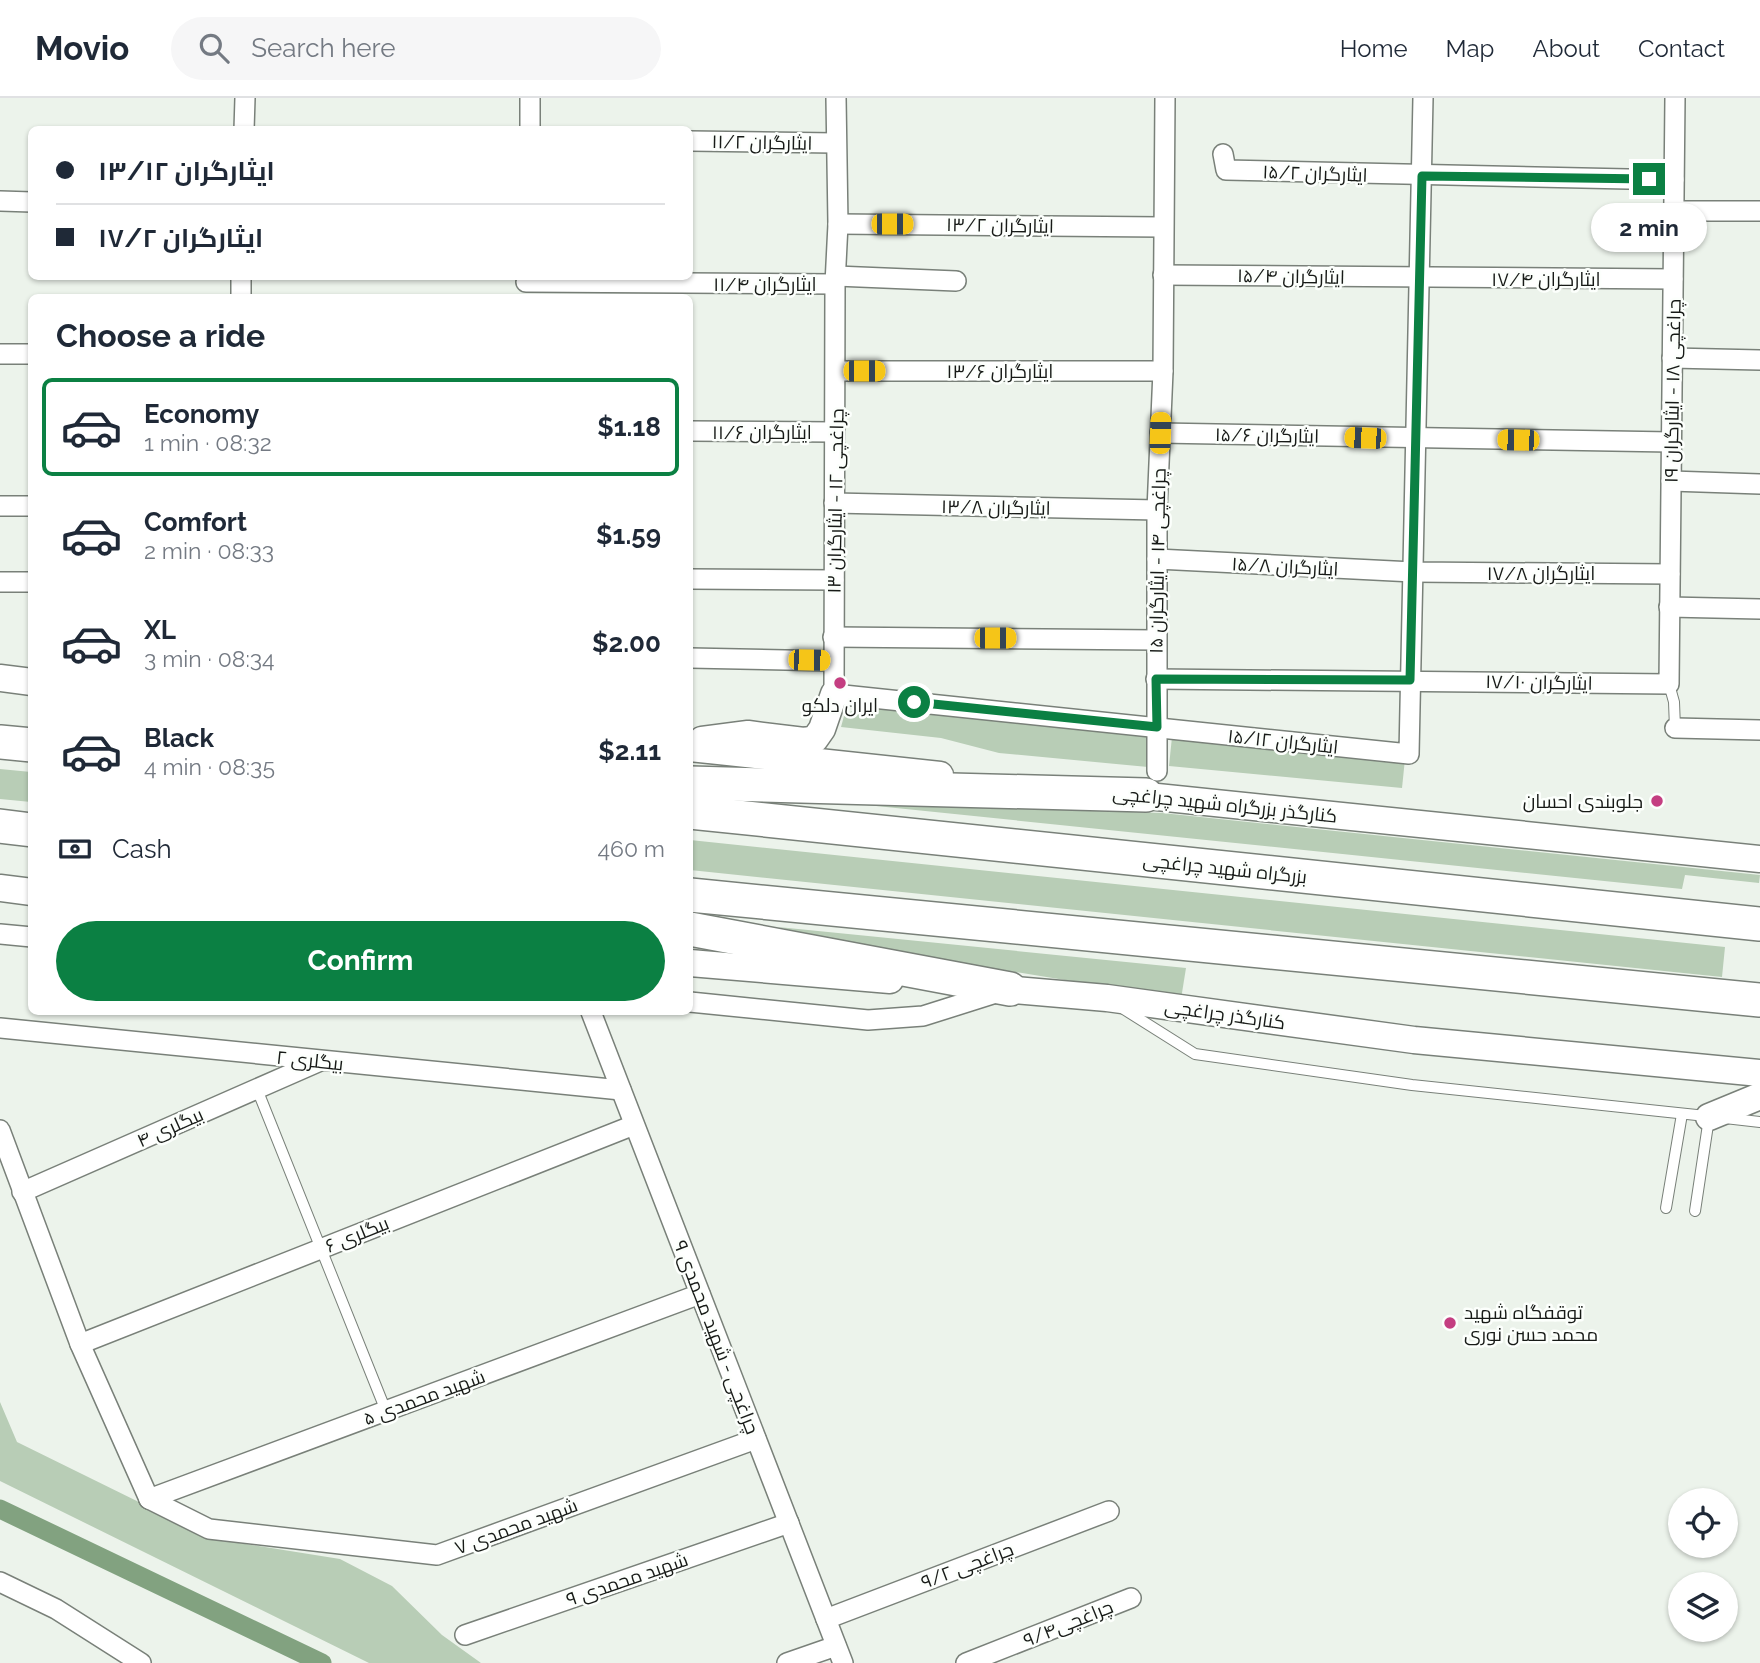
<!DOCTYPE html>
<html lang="en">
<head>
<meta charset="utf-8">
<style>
  body { margin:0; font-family:Raleway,Cairo,sans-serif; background:#f6f6f7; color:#1f2937; height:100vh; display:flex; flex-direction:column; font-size:26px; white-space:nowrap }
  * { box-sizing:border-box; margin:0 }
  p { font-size:23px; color:#747a83 }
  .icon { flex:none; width:38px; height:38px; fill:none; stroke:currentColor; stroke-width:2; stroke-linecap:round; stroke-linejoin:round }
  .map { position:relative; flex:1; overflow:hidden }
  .panel { position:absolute; left:28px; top:196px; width:665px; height:721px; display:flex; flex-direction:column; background:#fff; border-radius:10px; box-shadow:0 2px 5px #0004 }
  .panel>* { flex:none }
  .top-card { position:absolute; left:28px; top:28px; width:665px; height:154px; border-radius:10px; box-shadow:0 2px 5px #0004; display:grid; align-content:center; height:154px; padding:0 28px; background:#fff }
  .buttons { position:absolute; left:1668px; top:1390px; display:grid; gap:14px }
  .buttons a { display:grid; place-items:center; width:70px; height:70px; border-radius:50%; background:#fff; box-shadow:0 2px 5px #0004; font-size:35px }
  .end { position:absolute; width:32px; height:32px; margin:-16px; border:9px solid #0b8043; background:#fff; box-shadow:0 0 0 4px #fff }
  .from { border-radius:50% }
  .bubble { position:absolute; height:49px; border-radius:24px; background:#fff; box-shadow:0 2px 5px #0004; font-size:23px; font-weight:700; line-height:49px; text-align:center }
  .car { position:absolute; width:21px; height:42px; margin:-21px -10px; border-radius:9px; box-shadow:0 0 5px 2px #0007; background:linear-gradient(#f5c518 24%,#345 0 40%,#f5c518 0 76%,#345 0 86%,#f5c518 0) }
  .top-card b { display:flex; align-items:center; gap:24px; height:66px; font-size:26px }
  .top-card b+b { border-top:2px solid #e0e1e3 }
  .top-card i { width:18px; height:18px; background:#1f2937 }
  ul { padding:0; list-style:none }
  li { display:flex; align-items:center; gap:21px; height:98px; margin:0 14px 10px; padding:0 14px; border:4px solid transparent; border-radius:10px }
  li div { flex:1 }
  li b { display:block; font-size:26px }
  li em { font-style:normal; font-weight:700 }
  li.selected { border-color:#0b8043 }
  li>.icon { width:63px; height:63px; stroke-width:1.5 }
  h2 { padding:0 28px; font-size:32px; line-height:84px }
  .pay { display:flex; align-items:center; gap:18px; height:77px; padding:0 28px; font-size:26px }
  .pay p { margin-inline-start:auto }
  .primary-button { display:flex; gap:14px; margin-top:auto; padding:14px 28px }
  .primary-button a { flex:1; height:80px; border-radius:42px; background:#0b8043; color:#fff; font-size:28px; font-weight:700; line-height:80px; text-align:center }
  header { display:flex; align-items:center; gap:42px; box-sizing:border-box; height:98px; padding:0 35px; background:#fff; border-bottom:2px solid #e0e1e3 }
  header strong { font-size:33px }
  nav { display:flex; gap:38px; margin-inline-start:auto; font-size:24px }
  .search { width:490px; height:63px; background:#f6f6f7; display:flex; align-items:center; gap:18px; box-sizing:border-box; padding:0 24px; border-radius:38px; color:#747a83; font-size:26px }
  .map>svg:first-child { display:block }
  .green { fill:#b8cdb6 }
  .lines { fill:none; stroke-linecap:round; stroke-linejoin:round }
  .canal { stroke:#82a280; stroke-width:19 }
  .lane-casing { stroke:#798079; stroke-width:12 }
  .street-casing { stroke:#798079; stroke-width:22 }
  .secondary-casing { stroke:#798079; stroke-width:29 }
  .highway-casing { stroke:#798079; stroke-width:36 }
  .lane { stroke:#fff; stroke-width:10 }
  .street { stroke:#fff; stroke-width:19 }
  .secondary { stroke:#fff; stroke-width:26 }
  .highway { stroke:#fff; stroke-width:33 }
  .route { stroke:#0b8043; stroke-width:9 }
  .poi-dot { fill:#c43e81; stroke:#fcfffc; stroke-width:2.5 }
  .labels { text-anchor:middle; stroke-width:5; stroke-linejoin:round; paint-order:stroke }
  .street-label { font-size:19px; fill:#171a17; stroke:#fcfffc }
  .poi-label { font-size:19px; fill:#171a17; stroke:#fcfffc }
</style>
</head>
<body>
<header>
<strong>Movio</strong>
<div class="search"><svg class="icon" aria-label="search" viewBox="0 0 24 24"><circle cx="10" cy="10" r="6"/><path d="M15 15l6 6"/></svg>Search here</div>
<nav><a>Home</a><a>Map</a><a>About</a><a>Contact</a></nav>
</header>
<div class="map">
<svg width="1760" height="1565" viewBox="0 0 1760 1565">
  <rect width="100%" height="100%" fill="#ecf3eb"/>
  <!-- green -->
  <g class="green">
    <polygon points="858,609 1150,634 1148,669 999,655 941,640 841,629 844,618"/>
    <polygon points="1172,639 1405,661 1402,690 1169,668"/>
    <polygon points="0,671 31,674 31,704 0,701"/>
    <polygon points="847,705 1162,715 1760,777 1759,785 1685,777 1682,791"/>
    <polygon points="690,742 1725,849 1722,879 690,772"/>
    <polygon points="778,829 1186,870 1181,901 838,845"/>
    <polygon points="0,1304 17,1344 214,1441 340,1461 392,1488 442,1537 481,1565 369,1565 0,1383"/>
  </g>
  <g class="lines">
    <!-- canal -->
    <polyline class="canal" points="0,1411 322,1565"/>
    <defs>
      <g id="lane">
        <polyline points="1669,586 1674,604 1675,630"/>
        <polyline points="1122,910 1195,956 1412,987 1706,1018"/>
        <polyline points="257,991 386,1313"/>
        <polyline points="1725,1020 1760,1024"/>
        <polyline points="1666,1110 1682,1016"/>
        <polyline points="1695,1113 1709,1020"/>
      </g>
      <g id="street">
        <polyline points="836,0 838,126 835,186 834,596 1409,656 1423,0"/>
        <polyline points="244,32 245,0"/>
        <polyline points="530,32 530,0"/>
        <polyline points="690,43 835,45"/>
        <polyline points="1223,56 1226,72 1674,82"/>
        <polyline points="0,103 32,104"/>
        <polyline points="1673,113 1760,113"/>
        <polyline points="838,126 1162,129"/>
        <polyline points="1163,177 1673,181"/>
        <polyline points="836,178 956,183"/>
        <polyline points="526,184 835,186"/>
        <polyline points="241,200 241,178"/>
        <polyline points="0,256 32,256"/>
        <polyline points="1672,260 1760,262"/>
        <polyline points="837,273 1163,273"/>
        <polyline points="690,333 835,334"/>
        <polyline points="1160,335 1671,344"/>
        <polyline points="1671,383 1760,386"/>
        <polyline points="834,405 1157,412"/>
        <polyline points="0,408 32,408"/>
        <polyline points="1157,461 1413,474 1670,476"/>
        <polyline points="690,481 834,482"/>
        <polyline points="0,484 32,484"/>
        <polyline points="1669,509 1760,511"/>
        <polyline points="833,539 1156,542"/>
        <polyline points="690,560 833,563"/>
        <polyline points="1156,581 1669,586 1675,0"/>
        <polyline points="1675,630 1760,632"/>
        <polyline points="1157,673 1157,412 1163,273 1165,0"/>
        <polyline points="0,836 32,839"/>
        <polyline points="690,904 868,922 923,918 999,894"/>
        <polyline points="591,914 843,1565"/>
        <polyline points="0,930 621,992"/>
        <polyline points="0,1032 80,1246 149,1401"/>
        <polyline points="22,1094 318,964"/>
        <polyline points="80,1246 634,1027"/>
        <polyline points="149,1401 209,1431 437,1457 756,1341"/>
        <polyline points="149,1401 700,1196"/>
        <polyline points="0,1484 56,1511 141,1565"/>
        <polyline points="826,1521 1109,1413"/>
        <polyline points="465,1537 789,1425"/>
        <polyline points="787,1565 836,1548"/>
        <polyline points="966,1565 1131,1500"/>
      </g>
      <g id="secondary">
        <polyline points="0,580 32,584"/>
        <polyline points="702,642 748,636 804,643 815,641 822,631 834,596"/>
        <polyline points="690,650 940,677"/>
        <polyline points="1128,696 1760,761"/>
        <polyline points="0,790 32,794"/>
        <polyline points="690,865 890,882"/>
        <polyline points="991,890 1107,900 1414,942 1760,975"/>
        <polyline points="1709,1019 1760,998"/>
      </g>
      <g id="highway">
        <polyline points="0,644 32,647"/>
        <polyline points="690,685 1146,697"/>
        <polyline points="690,714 1760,826"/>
        <polyline points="0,728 32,732"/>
        <polyline points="690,797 1760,902"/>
        <polyline points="690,831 1010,891"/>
      </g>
    </defs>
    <!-- lane casing -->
    <use href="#lane" class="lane-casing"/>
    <!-- street casing -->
    <use href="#street" class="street-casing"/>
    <!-- secondary casing -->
    <use href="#secondary" class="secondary-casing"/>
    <!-- highway casing -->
    <use href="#highway" class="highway-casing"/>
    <!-- lane -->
    <use href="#lane" class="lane"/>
    <!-- street -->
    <use href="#street" class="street"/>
    <!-- secondary -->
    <use href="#secondary" class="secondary"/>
    <!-- highway -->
    <use href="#highway" class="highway"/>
  </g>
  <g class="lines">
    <!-- route -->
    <polyline class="route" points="914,604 1157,629 1156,581 1410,582 1422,78 1649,81"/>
  </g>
  <!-- markers -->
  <g class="poi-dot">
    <circle cx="840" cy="585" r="7"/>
    <circle cx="1657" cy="703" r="7"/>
    <circle cx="1450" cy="1225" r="7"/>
  </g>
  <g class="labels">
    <!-- street labels -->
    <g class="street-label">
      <text transform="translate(762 44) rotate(1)" y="7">ایثارگران ۱۱/۲</text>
      <text transform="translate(1315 75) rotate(2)" y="7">ایثارگران ۱۵/۲</text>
      <text transform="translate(1000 127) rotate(1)" y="7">ایثارگران ۱۳/۲</text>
      <text transform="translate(1291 178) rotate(1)" y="7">ایثارگران ۱۵/۴</text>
      <text x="1546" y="188">ایثارگران ۱۷/۴</text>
      <text x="765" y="193">ایثارگران ۱۱/۴</text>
      <text x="1000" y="280">ایثارگران ۱۳/۶</text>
      <text transform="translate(1672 293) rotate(-89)" y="7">چراغچی ۱۸ - ایثارگران ۱۹</text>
      <text x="762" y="341">ایثارگران ۱۱/۶</text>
      <text transform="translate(1267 337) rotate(1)" y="7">ایثارگران ۱۵/۶</text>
      <text transform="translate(835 403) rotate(-89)" y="7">چراغچی ۱۲ - ایثارگران ۱۳</text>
      <text transform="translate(996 409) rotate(1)" y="7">ایثارگران ۱۳/۸</text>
      <text transform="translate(1157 463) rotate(-89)" y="7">چراغچی ۱۴ - ایثارگران ۱۵</text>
      <text transform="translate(1285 468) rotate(3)" y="7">ایثارگران ۱۵/۸</text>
      <text x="1541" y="482">ایثارگران ۱۷/۸</text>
      <text transform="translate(1539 584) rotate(1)" y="7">ایثارگران ۱۷/۱۰</text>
      <text transform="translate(1283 643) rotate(6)" y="7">ایثارگران ۱۵/۱۲</text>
      <text transform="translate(1225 706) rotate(6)" y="7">کنارگذر بزرگراه شهید چراغچی</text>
      <text transform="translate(1225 770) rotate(6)" y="7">بزرگراه شهید چراغچی</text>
      <text transform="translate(1225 916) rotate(8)" y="7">کنارگذر چراغچی</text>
      <text transform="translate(310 962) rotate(6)" y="7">بیگلری ۲</text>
      <text transform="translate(170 1029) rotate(-24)" y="7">بیگلری ۴</text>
      <text transform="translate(357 1136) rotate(-22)" y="7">بیگلری ۶</text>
      <text transform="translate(717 1239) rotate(69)" y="7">۹ چراغچی - شهید محمدی</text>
      <text transform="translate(424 1299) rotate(-20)" y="7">شهید محمدی ۵</text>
      <text transform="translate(516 1428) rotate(-20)" y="7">شهید محمدی ۷</text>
      <text transform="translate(967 1467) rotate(-21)" y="7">۹/۲ چراغچی</text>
      <text transform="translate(627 1481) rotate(-19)" y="7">شهید محمدی ۹</text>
      <text transform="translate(1068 1525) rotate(-22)" y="7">۹/۴چراغچی</text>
    </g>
    <!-- poi labels -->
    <g class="poi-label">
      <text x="840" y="614">ایران دلکو</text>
      <text x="1643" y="710" text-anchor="end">جلوبندی احسان</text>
      <text x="1464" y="1221" text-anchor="start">توقفگاه شهید<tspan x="1464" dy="22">محمد حسن نوری</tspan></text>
    </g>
  </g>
</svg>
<div class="buttons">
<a><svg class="icon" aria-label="locate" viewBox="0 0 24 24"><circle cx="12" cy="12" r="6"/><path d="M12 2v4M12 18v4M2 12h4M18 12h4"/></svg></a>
<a><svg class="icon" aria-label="layers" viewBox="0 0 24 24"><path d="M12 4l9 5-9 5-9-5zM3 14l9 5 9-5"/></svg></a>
</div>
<i class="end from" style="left:914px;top:604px"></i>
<i class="end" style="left:1649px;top:81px"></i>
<div class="bubble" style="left:1591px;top:105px;width:116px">2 min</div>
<i class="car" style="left:892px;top:126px;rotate:90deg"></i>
<i class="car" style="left:864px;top:273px;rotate:90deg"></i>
<i class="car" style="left:1160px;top:335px;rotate:2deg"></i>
<i class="car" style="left:1365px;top:340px;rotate:272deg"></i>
<i class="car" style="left:1518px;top:342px;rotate:271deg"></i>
<i class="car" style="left:995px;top:540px;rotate:90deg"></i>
<i class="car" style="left:809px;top:562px;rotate:91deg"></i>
<div class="top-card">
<b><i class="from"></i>ایثارگران ۱۳/۱۲</b>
<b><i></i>ایثارگران ۱۷/۲</b>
</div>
<section class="panel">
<h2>Choose a ride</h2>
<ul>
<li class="selected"><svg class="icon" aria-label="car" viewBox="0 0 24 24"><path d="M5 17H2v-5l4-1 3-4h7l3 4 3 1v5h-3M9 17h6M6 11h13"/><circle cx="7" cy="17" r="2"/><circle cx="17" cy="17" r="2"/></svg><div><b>Economy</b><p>1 min · 08:32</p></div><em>$1.18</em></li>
<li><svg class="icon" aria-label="car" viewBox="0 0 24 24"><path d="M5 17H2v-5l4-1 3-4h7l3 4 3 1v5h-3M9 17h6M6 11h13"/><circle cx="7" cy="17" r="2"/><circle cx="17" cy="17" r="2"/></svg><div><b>Comfort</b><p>2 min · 08:33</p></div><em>$1.59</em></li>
<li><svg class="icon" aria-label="car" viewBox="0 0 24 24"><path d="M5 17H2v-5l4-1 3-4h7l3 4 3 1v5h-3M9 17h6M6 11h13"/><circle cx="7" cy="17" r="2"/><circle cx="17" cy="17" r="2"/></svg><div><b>XL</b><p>3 min · 08:34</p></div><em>$2.00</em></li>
<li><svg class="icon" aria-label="car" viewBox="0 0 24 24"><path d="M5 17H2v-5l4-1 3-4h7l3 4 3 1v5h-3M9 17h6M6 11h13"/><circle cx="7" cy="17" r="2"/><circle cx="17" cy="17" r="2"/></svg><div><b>Black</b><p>4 min · 08:35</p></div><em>$2.11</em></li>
</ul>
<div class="pay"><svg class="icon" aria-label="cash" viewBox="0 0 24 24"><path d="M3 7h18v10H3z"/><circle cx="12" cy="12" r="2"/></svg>Cash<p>460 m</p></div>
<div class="primary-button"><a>Confirm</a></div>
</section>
</div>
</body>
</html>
